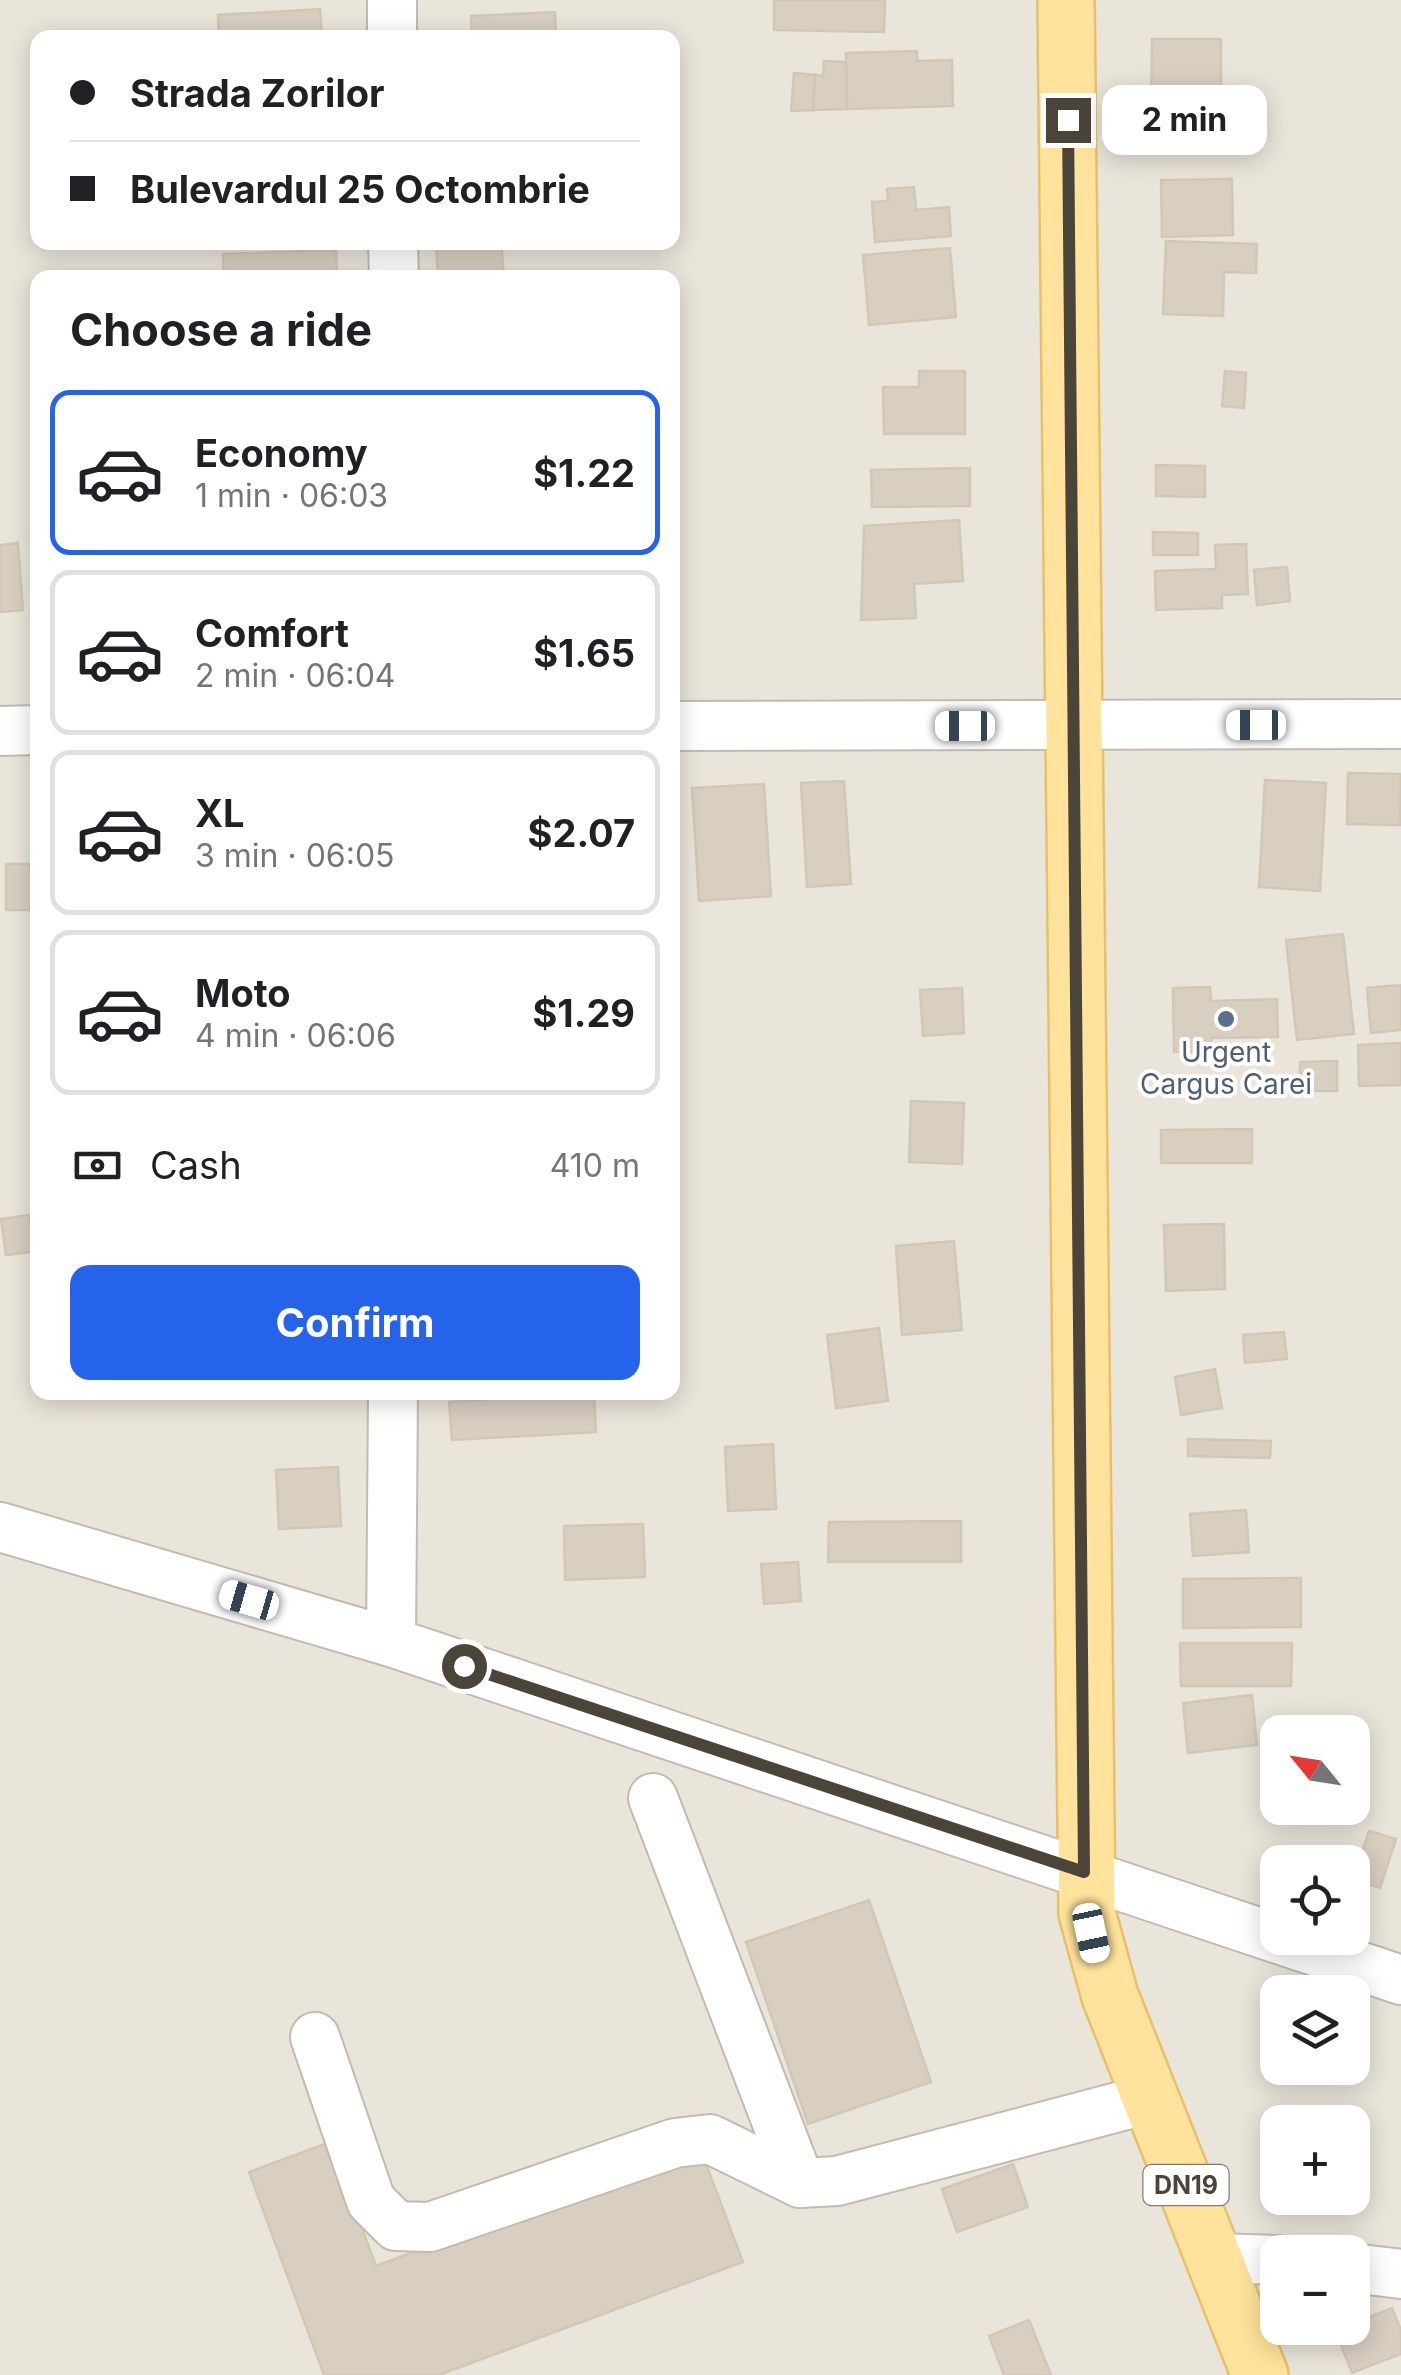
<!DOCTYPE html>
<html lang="en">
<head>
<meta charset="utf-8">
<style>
  body { margin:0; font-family:Inter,sans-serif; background:#f6f6f6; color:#202124; height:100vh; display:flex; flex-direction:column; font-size:38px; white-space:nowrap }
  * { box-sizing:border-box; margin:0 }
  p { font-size:32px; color:#757577 }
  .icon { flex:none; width:55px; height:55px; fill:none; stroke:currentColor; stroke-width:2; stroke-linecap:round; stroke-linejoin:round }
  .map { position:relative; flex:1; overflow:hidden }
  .panel { position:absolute; left:30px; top:270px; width:650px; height:1130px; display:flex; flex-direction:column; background:#fff; border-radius:20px; box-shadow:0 5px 25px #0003 }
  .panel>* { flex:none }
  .guide { position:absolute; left:30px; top:30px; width:650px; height:220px; border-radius:20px; box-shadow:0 5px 25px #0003; display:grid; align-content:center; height:220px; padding:0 40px; background:#fff }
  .needle { width:65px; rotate:300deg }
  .fabs { position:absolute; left:1260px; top:1715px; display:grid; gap:20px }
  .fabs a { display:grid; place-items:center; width:110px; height:110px; border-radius:20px; background:#fff; box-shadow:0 5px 25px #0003; font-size:50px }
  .end { position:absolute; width:45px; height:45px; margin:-22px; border:12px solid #4b4439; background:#fff; box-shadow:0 0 0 5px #fff }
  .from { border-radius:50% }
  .bubble { position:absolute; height:70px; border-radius:20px; background:#fff; box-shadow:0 5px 25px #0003; font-size:32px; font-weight:700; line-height:70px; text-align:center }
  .car { position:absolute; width:30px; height:60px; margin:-30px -15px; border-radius:12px; box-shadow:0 0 8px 2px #0007; background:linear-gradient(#fff 24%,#345 0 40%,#fff 0 76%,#345 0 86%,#fff 0) }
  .guide b { display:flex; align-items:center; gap:35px; height:95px; font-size:38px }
  .guide b+b { border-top:2px solid #e0e0e0 }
  .guide i { width:25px; height:25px; background:#202124 }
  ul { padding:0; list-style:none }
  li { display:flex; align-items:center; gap:30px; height:165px; margin:0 20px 15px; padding:0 20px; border:5px solid #e0e0e0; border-radius:20px }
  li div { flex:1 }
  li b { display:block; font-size:38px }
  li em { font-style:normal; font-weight:700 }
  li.on { border-color:#2563eb }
  li>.icon { width:90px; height:90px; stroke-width:1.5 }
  h2 { padding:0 40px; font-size:45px; line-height:120px }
  .pay { display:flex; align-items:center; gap:25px; height:110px; padding:0 40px; font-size:38px }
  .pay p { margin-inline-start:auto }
  .action { display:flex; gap:20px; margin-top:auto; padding:20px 40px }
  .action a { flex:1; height:115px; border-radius:20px; background:#2563eb; color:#fff; font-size:40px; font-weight:700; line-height:115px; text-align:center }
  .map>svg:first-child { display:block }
  .residential { fill:#eae5da; fill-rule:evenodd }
  .building { fill:#d8cfc1; stroke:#d3c7b4; stroke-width:2.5 }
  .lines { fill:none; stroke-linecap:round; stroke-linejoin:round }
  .minor-casing { stroke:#c2bbae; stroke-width:52 }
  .major-casing { stroke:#e6c16a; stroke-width:60 }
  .minor { stroke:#fff; stroke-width:48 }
  .major { stroke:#ffe39c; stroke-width:55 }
  .route { stroke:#4b4439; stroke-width:12 }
  .service-dot { fill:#5c6f8a; stroke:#fff; stroke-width:4 }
  .labels { text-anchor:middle; stroke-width:8; stroke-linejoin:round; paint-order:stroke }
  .shield { fill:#fff; stroke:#817c74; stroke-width:2.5 }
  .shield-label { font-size:25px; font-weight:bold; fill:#4b4439 }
  .service-label { font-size:28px; fill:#4e5e75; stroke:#fff }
</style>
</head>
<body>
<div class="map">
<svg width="1401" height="2375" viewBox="0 0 1401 2375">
  <rect width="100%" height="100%" fill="#f6f3ec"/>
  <!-- residential -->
  <path class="residential" d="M 0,0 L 1401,0 L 1401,2375 L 0,2375 ZM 38,38 L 672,38 L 672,242 L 38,242 ZM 38,278 L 672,278 L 672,1392 L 38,1392 ZM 1278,1732 L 1352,1732 L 1352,1808 L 1278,1808 ZM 1278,1862 L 1352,1862 L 1352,1938 L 1278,1938 ZM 1278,1992 L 1352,1992 L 1352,2068 L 1278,2068 ZM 1278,2122 L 1352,2122 L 1352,2198 L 1278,2198 ZM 1278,2252 L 1352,2252 L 1352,2328 L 1278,2328 Z"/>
  <!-- building -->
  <g class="building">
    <polygon points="774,0 885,0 884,32 774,30"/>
    <polygon points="320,9 322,38 219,38 218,15"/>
    <polygon points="555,12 556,38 472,38 471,16"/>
    <polygon points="1152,39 1221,39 1221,108 1151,107"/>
    <polygon points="917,51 917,61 952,60 953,106 847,109 846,53"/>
    <polygon points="824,61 846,62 847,109 813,110 815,75 823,76"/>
    <polygon points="794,73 815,75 813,110 791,111"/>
    <polygon points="1232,179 1233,235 1162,237 1161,180"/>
    <polygon points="914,187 916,210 949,207 951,236 875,242 872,202 888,201 887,189"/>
    <polygon points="1166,241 1257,244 1256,273 1224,272 1223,316 1163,314"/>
    <polygon points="436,242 501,242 504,278 438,278"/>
    <polygon points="950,248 956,317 869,325 863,255"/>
    <polygon points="336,250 337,278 224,278 223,254"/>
    <polygon points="919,371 965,371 965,434 884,434 883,387 919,387"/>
    <polygon points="1225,371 1246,373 1244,408 1222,406"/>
    <polygon points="1156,465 1205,466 1205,497 1156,496"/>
    <polygon points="970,468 970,506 872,507 871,470"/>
    <polygon points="959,520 963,581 914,584 916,618 861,620 864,526"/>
    <polygon points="1153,532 1198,533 1198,555 1153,555"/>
    <polygon points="18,543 23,610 0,612 0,545"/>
    <polygon points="1246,544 1248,594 1222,595 1222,608 1156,610 1155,571 1216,569 1215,545"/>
    <polygon points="1287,567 1290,601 1257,605 1254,570"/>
    <polygon points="1348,773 1401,774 1400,825 1347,824"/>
    <polygon points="1265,780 1326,783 1320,891 1259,887"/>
    <polygon points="844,781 851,884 807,887 801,783"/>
    <polygon points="764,784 771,896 699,901 692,788"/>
    <rect x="6" y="864" width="32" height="46"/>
    <polygon points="1343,934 1354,1034 1297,1040 1286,940"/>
    <polygon points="1401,985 1401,1030 1371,1033 1367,988"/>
    <polygon points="1210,987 1211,1001 1277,999 1278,1037 1211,1038 1212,1051 1174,1052 1173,988"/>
    <polygon points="962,988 964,1033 923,1036 920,990"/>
    <polygon points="1401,1043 1401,1085 1359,1086 1358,1045"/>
    <polygon points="1337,1061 1337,1091 1300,1091 1300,1062"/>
    <polygon points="911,1101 964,1103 962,1164 909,1162"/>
    <polygon points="1252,1129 1252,1163 1161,1163 1161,1130"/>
    <polygon points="38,1214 38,1251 6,1255 1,1219"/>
    <polygon points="1224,1224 1225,1289 1166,1291 1164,1225"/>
    <polygon points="954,1241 962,1330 902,1335 896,1246"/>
    <polygon points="879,1328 888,1401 836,1408 827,1335"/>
    <polygon points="1284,1332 1287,1359 1245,1363 1243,1335"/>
    <polygon points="1215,1369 1222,1408 1181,1415 1175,1377"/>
    <polygon points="485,1392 521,1392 521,1398 594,1394 596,1432 452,1440 449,1402 485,1400"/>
    <polygon points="1188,1439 1271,1441 1270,1458 1188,1456"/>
    <polygon points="773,1444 776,1509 728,1511 725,1447"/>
    <polygon points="338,1467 341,1526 279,1529 276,1470"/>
    <polygon points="1246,1510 1249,1552 1193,1556 1190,1514"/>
    <polygon points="961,1521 961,1562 828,1562 829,1522"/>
    <polygon points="643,1524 645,1577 565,1580 564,1526"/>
    <polygon points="798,1562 801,1601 764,1604 761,1564"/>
    <polygon points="1301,1578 1301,1627 1183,1628 1183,1579"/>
    <polygon points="1180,1643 1292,1643 1291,1686 1181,1686"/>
    <polygon points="1252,1695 1257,1745 1188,1753 1183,1703"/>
    <polygon points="1369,1831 1396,1839 1380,1888 1353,1879"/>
    <polygon points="869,1900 931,2082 808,2124 746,1942"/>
    <polygon points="330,2142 376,2266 699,2145 743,2262 439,2375 324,2375 249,2172"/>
    <polygon points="1013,2164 1028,2207 957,2232 942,2189"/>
    <polygon points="1392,2308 1401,2330 1401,2354 1352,2373 1335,2330 1352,2328 1352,2324"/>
    <polygon points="1029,2320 1051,2375 1004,2375 989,2336"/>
  </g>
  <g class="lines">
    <defs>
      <g id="minor">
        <polyline points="392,0 392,38"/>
        <polyline points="393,242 394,278"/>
        <polyline points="672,726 1401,724"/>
        <polyline points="0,731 38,730"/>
        <polyline points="0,1527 391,1642 1401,1980"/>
        <polyline points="391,1642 393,1392"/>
        <polyline points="653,1798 800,2183"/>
        <polyline points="315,2037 371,2201 396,2226 430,2227 675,2143 710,2139 800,2183 837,2181 1152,2098"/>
        <polyline points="1215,2258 1278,2260"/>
        <polyline points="1352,2268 1401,2274"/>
      </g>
      <polyline id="major" points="1066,0 1087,1913 1110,1996 1260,2375"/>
    </defs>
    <!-- minor casing -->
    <use href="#minor" class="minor-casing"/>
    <!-- major casing -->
    <use href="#major" class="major-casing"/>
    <!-- minor -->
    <use href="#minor" class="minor"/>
    <!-- major -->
    <use href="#major" class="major"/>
  </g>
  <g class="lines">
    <!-- route -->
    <polyline class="route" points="464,1666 1084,1872 1068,120"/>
  </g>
  <!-- markers -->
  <circle class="service-dot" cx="1226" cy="1019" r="10"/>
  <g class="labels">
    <!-- shield labels -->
    <rect class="shield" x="1143.5" y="2165" width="85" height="40" rx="8"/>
    <g class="shield-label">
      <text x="1186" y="2194">DN19</text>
    </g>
    <!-- service labels -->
    <g class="service-label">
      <text x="1226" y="1062">Urgent<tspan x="1226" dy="32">Cargus Carei</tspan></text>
    </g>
  </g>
</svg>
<div class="fabs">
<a><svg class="needle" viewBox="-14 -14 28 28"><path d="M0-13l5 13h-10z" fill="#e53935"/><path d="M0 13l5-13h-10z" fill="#757577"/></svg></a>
<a><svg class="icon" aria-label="locate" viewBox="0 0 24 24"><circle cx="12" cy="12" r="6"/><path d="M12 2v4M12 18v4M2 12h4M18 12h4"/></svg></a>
<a><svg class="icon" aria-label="layers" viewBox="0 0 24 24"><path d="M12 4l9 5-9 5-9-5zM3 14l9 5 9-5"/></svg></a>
<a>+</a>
<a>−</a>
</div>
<i class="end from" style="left:464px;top:1666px"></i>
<i class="end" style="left:1068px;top:120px"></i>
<div class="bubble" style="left:1102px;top:85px;width:165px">2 min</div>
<i class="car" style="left:1256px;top:725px;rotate:270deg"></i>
<i class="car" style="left:965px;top:726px;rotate:270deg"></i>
<i class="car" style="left:249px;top:1600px;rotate:286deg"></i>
<i class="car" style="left:1091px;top:1933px;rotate:168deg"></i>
<div class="guide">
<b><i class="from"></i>Strada Zorilor</b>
<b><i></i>Bulevardul 25 Octombrie</b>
</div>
<section class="panel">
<h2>Choose a ride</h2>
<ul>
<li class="on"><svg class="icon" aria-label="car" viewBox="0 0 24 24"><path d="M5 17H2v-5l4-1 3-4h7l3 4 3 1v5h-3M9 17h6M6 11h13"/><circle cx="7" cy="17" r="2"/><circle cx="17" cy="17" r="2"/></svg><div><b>Economy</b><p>1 min · 06:03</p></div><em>$1.22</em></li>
<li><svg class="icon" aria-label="car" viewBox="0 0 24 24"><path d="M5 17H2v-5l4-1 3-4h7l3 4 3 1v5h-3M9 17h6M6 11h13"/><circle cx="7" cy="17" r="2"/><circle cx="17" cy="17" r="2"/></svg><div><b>Comfort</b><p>2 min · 06:04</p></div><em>$1.65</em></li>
<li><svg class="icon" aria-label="car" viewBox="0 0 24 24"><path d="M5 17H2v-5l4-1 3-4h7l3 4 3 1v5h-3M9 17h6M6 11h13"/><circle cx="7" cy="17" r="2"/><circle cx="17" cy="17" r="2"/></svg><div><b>XL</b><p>3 min · 06:05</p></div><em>$2.07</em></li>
<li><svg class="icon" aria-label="car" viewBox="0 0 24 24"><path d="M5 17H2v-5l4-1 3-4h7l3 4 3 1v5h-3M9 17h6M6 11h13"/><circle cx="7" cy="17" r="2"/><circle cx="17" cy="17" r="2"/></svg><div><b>Moto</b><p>4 min · 06:06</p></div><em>$1.29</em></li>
</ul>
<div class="pay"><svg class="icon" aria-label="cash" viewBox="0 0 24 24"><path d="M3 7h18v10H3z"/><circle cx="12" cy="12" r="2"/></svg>Cash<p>410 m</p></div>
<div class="action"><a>Confirm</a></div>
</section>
</div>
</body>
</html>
